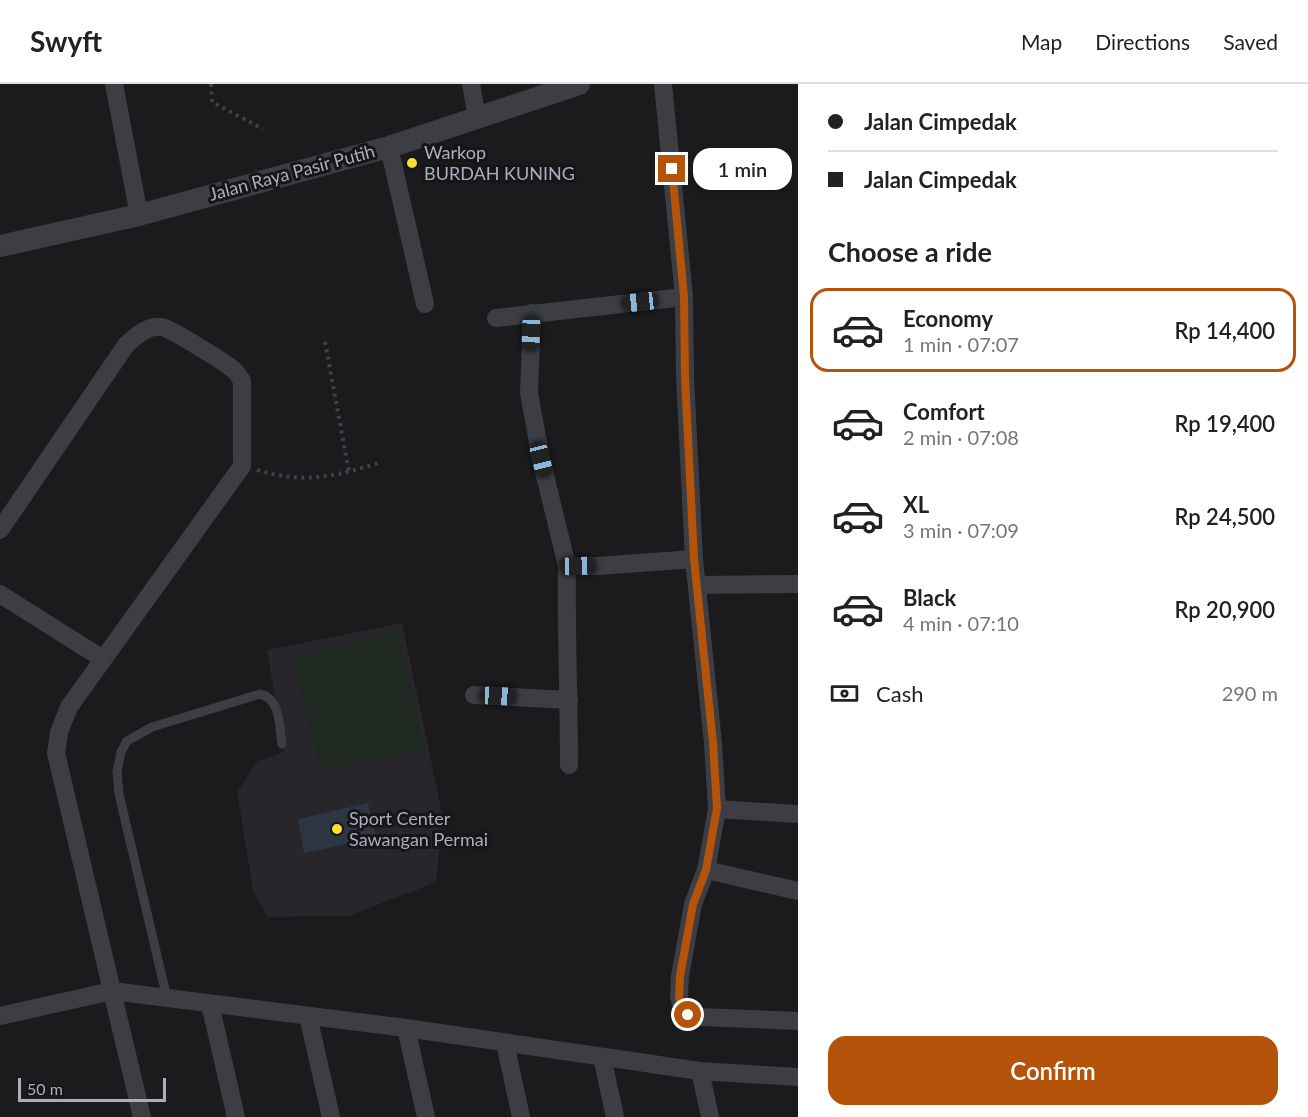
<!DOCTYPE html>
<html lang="en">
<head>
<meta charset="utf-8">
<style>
  body { margin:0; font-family:Lato,sans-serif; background:#f6f6f6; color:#222; height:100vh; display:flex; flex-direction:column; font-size:22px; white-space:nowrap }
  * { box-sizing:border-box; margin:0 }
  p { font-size:20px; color:#767676 }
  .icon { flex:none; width:33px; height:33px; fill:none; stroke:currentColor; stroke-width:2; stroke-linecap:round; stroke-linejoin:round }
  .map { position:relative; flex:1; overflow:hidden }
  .sheet { display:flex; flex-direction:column; background:#fff; width:510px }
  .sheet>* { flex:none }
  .banner { display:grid; align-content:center; height:132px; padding:0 30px; background:#fff }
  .scale { position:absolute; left:18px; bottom:15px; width:148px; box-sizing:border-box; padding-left:6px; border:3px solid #acaebd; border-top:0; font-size:16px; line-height:21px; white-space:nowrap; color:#acaebd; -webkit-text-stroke:4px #161518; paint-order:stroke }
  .end { position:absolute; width:27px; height:27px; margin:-14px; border:8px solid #b45309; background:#fff; box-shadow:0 0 0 3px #fff }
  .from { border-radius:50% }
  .bubble { position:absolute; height:42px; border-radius:18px; background:#fff; box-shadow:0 3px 9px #0003; font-size:20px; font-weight:600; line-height:42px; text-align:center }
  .car { position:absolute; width:18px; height:36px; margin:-18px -9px; border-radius:8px; box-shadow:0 0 4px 2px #0007; background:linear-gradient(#222 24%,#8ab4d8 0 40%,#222 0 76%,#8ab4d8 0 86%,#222 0) }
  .banner b { display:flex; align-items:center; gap:21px; height:57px; font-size:22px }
  .banner b+b { border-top:2px solid #e0e0e0 }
  .banner i { width:15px; height:15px; background:#222 }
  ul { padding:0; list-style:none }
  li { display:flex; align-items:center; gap:18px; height:84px; margin:0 12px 9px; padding:0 18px; border:3px solid transparent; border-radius:18px }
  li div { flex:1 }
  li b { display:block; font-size:22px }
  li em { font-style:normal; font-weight:600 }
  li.on { border-color:#b45309 }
  li>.icon { width:54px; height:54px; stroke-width:1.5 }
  h2 { padding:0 30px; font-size:27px; line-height:72px }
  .pay { display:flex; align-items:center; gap:15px; height:66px; padding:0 30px; font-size:22px }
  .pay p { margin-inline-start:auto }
  .button { display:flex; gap:12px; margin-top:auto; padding:12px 30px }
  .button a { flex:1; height:69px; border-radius:18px; background:#b45309; color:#fff; font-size:24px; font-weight:600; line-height:69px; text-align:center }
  header { display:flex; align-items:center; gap:36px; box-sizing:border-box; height:84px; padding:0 30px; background:#fff; border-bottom:2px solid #e0e0e0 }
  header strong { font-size:28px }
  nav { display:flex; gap:33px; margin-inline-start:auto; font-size:21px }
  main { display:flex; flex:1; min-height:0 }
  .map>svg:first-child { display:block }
  .built { fill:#27262a }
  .green { fill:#1f2922 }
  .water { fill:#2e3643 }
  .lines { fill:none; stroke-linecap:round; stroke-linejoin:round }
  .path { stroke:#414149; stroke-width:4; stroke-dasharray:3 4.5; stroke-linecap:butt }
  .service { stroke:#3d3d44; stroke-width:9 }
  .minor { stroke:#3d3d44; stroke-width:18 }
  .tertiary { stroke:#3d3d44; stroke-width:22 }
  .route { stroke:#b45309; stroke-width:8 }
  .poi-dot { fill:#ffde30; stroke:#161518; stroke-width:2 }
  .labels { text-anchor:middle; stroke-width:6; stroke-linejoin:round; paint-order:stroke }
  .poi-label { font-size:18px; fill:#acaebd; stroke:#161518; text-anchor:start }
  .street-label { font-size:18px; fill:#acaebd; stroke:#161518 }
</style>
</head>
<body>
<header>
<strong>Swyft</strong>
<nav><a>Map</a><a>Directions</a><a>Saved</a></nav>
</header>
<main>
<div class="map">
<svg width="798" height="1033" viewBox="0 0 798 1033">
  <rect width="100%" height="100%" fill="#1b1a1d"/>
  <!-- built -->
  <polygon class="built" points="402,539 443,733 436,798 349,832 268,833 253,806 237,708 258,677 284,668 267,566"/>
  <!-- green -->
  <polygon class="green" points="397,547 425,665 321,687 294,575"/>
  <!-- water -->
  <polygon class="water" points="368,719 376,754 304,769 298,735"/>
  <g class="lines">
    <!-- path -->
    <g class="path">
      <polyline points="211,0 212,18 263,45"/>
      <polyline points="325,258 349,388"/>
      <path d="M 257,386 C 304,400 333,393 379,379"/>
    </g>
    <!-- service -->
    <path class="service" d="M 167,914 L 119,710 L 117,688 L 121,668 L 127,657 L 152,643 L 260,610 C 281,615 279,642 282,660"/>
    <!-- minor -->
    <g class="minor">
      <polyline points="114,0 139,131"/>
      <polyline points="471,0 477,34"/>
      <polyline points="663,0 684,213 685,293 694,475 713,659 717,725 706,786 693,820 680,892 679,913 682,923 688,931 701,933 798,937"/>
      <polyline points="389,63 425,220"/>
      <polyline points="532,229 529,309 541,375 567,482 598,482 694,475"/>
      <polyline points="496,234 684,213"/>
      <path d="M 0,446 L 126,261 C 136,252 147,241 162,243 C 171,245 226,279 234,286 C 237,289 240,294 242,297 L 242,382 L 69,623 L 59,648 L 56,669 L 112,907 L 406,944 L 700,987 L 798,993"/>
      <path d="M 567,482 C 566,549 569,615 569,681"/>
      <polyline points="697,501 798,500"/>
      <polyline points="0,510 103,575"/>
      <polyline points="474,611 569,616"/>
      <polyline points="717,725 798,730"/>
      <polyline points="706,786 798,807"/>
      <polyline points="210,920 236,1033"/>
      <polyline points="0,932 112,907 142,1033"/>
      <polyline points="308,932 331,1033"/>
      <polyline points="406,944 426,1033"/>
      <polyline points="505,959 521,1033"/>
      <polyline points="602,973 615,1033"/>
      <polyline points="700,987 710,1033"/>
    </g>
    <!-- tertiary -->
    <polyline class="tertiary" points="0,162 139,131 389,63 579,0"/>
  </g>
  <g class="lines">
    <!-- route -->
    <polyline class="route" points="672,85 684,213 685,293 694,475 713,659 717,724 706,786 693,820 680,892 679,913 682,923 688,931"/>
  </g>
  <!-- markers -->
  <g class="poi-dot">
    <circle cx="412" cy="79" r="6"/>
    <circle cx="337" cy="745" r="6"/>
  </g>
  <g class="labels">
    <!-- poi labels -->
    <g class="poi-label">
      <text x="424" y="75">Warkop<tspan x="424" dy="21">BURDAH KUNING</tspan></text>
      <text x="349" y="741">Sport Center<tspan x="349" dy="21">Sawangan Permai</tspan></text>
    </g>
    <!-- street labels -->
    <g class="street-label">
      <text transform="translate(292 89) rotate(-15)" y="6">Jalan Raya Pasir Putih</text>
    </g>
  </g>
</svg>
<div class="scale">50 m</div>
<i class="end from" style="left:688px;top:931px"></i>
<i class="end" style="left:672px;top:85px"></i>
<div class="bubble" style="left:693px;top:64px;width:99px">1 min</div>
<i class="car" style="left:640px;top:218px;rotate:264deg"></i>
<i class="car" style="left:531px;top:249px;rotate:182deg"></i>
<i class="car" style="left:541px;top:375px;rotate:166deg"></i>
<i class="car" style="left:578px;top:482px;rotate:89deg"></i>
<i class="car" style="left:498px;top:612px;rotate:93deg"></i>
</div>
<section class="sheet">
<div class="banner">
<b><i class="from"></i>Jalan Cimpedak</b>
<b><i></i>Jalan Cimpedak</b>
</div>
<h2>Choose a ride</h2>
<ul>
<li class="on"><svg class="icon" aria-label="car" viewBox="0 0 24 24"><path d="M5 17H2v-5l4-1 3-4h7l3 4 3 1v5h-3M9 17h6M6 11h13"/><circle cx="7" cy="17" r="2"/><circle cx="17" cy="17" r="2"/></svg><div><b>Economy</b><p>1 min · 07:07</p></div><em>Rp 14,400</em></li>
<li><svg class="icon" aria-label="car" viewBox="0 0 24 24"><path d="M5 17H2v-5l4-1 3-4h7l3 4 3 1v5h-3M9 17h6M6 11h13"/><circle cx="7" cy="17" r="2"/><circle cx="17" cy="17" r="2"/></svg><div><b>Comfort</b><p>2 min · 07:08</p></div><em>Rp 19,400</em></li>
<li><svg class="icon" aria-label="car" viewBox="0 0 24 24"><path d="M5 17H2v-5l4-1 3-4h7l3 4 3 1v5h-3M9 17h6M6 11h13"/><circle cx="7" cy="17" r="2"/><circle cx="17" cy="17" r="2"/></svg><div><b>XL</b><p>3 min · 07:09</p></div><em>Rp 24,500</em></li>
<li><svg class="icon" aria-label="car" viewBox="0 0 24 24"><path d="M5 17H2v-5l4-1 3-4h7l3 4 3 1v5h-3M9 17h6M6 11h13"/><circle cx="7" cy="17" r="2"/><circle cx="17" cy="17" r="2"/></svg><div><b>Black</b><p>4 min · 07:10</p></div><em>Rp 20,900</em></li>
</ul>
<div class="pay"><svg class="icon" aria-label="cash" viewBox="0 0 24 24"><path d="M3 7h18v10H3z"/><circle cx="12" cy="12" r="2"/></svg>Cash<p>290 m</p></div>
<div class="button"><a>Confirm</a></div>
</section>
</main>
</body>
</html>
